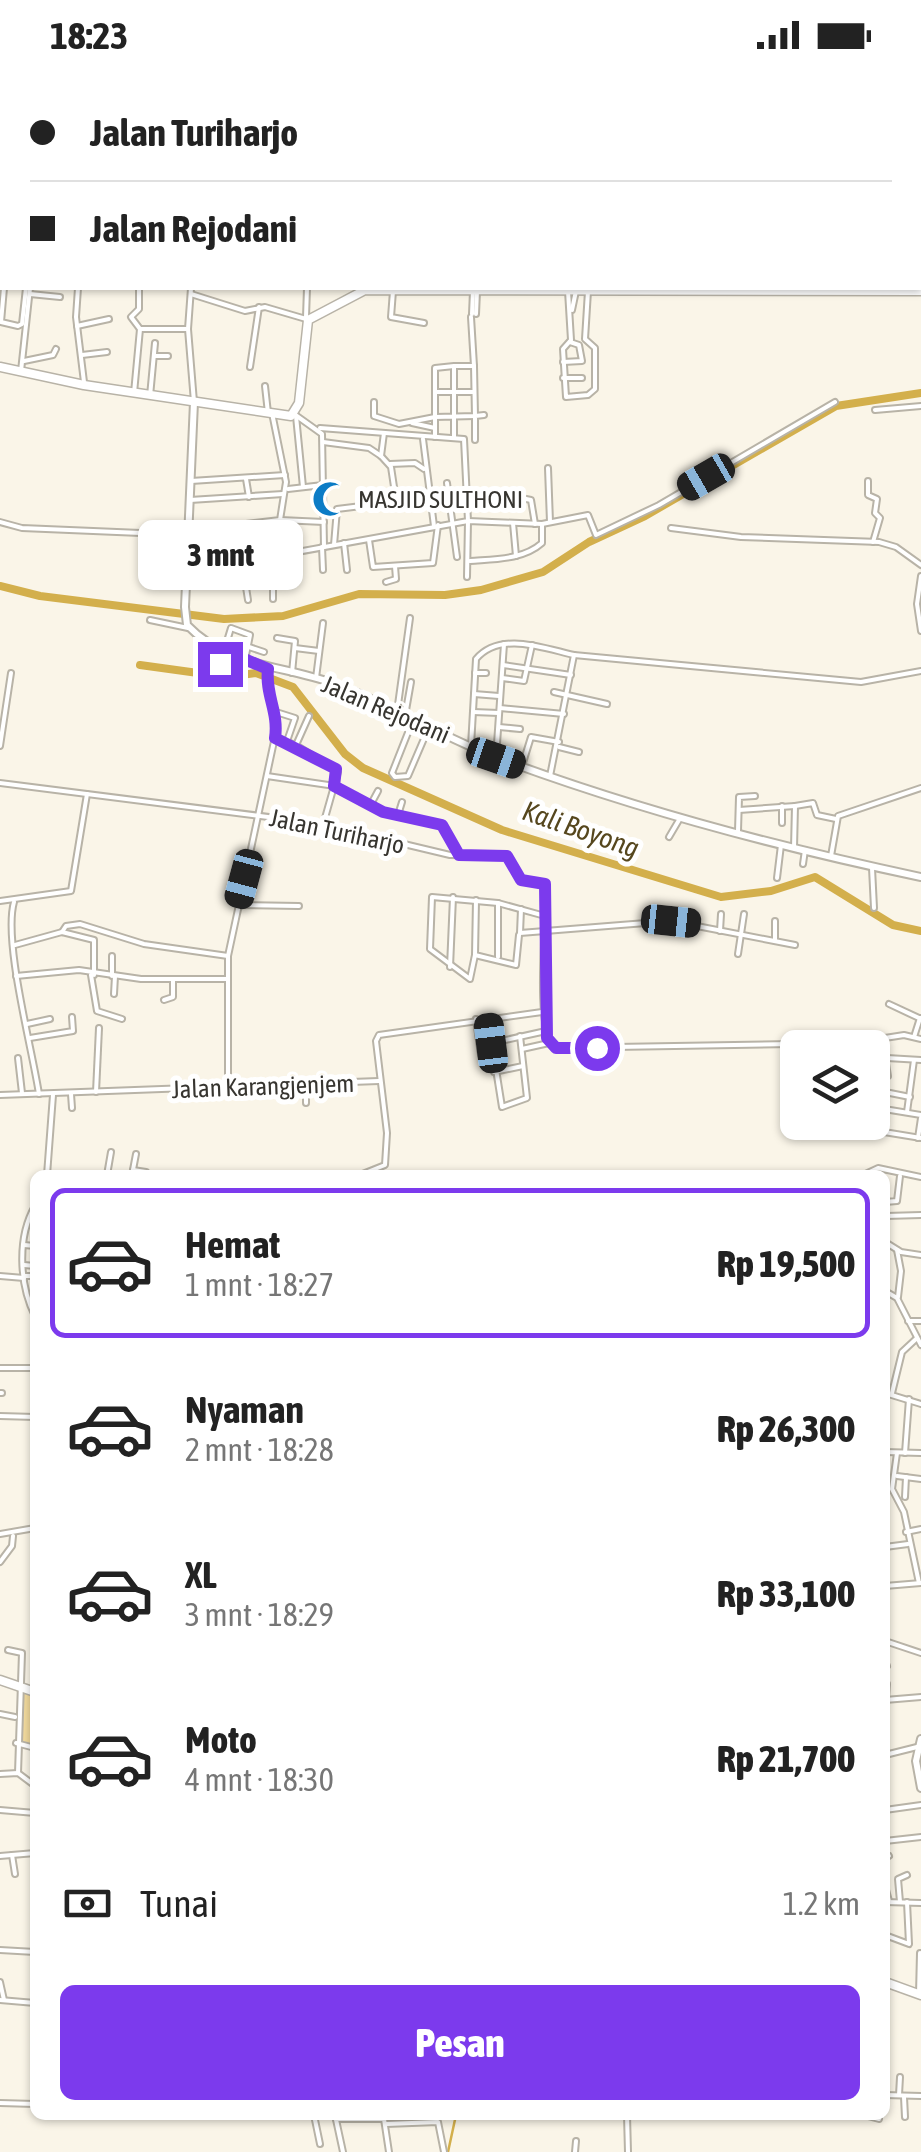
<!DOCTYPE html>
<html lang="id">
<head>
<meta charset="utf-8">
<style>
  body { margin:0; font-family:"Asap Condensed",sans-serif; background:#f6f6f6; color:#222; height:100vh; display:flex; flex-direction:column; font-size:38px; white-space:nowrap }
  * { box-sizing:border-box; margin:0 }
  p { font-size:32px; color:#767676 }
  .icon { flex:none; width:55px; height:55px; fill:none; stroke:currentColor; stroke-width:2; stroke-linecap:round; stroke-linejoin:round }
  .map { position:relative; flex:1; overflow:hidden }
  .panel { position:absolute; left:30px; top:1100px; width:860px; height:950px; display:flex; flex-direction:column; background:#fff; border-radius:15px; box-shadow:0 2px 8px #0004 }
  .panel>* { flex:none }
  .hud { position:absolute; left:0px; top:0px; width:922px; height:220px; box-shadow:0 2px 8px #0004; display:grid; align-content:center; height:220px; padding:0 30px; background:#fff }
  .tools { position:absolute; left:780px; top:960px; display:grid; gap:20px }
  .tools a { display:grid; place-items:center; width:110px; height:110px; border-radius:15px; background:#fff; box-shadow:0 2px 8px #0004; font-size:50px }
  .end { position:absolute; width:45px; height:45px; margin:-22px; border:12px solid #7c3aed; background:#fff; box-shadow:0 0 0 5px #fff }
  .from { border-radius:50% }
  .bubble { position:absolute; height:70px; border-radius:15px; background:#fff; box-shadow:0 2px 8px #0004; font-size:32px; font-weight:800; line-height:70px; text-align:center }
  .car { position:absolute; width:30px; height:60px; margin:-30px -15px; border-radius:12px; box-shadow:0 0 8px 2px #0007; background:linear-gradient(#222 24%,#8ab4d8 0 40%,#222 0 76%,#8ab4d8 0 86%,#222 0) }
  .hud b { display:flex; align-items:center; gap:35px; height:95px; font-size:38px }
  .hud b+b { border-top:2px solid #e0e0e0 }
  .hud i { width:25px; height:25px; background:#222 }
  ul { padding:18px 0 0; list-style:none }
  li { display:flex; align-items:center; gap:30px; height:150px; margin:0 20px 15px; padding:0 10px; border:5px solid transparent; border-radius:15px }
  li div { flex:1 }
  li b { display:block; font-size:38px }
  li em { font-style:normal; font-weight:800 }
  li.on { border-color:#7c3aed }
  li>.icon { width:90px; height:90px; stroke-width:1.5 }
  .pay { display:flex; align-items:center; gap:25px; height:110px; padding:0 30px; font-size:38px }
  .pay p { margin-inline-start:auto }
  .action { display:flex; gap:20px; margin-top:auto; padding:20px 30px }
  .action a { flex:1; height:115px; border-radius:15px; background:#7c3aed; color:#fff; font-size:40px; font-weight:800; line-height:115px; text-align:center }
  .status { display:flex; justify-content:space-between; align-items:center; height:70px; padding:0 50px; background:#fff; direction:ltr }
  .status svg { height:28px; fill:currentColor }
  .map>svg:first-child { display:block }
  .green { fill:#f3db9e }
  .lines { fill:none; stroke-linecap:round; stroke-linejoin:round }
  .stream { stroke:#d3af4c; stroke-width:2.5 }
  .river { stroke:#d3af4c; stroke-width:8 }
  .minor-casing { stroke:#b8b3a7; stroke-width:8 }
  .secondary-casing { stroke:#b8b3a7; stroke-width:10 }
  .primary-casing { stroke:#b8b3a7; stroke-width:11 }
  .minor { stroke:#fff; stroke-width:4 }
  .secondary { stroke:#fff; stroke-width:6 }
  .primary { stroke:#fff; stroke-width:8 }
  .route { stroke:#7c3aed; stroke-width:12 }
  .labels { text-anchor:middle; stroke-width:10; stroke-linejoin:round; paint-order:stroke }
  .poi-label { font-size:25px; fill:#373530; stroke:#fff; text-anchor:start }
  .street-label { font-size:25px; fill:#373530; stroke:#fff }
  .water-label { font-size:28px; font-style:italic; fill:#56471e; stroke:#fff }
</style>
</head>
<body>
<div class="status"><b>18:23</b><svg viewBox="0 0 49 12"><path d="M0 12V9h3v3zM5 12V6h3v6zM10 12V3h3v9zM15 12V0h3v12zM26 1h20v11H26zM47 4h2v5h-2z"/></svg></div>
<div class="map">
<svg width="921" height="2082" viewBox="0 0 921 2082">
  <rect width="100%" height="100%" fill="#faf5e8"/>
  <!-- green -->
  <polygon class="green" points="20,1619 35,1624 35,1676 18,1671"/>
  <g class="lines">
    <!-- stream -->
    <polyline class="stream" points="448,2082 456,2045"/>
    <!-- river -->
    <g class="river">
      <polyline points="684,0 693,2"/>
      <polyline points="920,97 921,97"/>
      <polyline points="0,119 2,119"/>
      <polyline points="0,516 40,526 224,549 283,546 359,524 445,525 481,520 543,502 589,472 645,446 836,336 921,323"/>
      <polyline points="140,595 227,607 256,603 293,617 345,684 363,698 502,760 721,827 771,821 815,807 893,855 921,861"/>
    </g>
    <defs>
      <g id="minor">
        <polyline points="565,0 578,2"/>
        <polyline points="217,2 217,0"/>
        <polyline points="357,2 358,0"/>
        <polyline points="695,2 695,0"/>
        <polyline points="0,11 2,12"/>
        <polyline points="0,41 2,31"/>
        <polyline points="0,68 2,69"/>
        <polyline points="0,175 2,175"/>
        <polyline points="4,218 1,252 18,256 22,254 26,218"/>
        <polyline points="78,218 76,247 84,312"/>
        <polyline points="139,218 139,239 131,247 140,259"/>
        <polyline points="191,218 188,259 194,332"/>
        <polyline points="393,221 391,247 424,253"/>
        <polyline points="568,221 571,270 563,279 566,327 588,325 595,319 595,278 585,269 588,221"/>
        <polyline points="30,224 60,227"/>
        <polyline points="191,224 245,241 265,237 306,249"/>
        <polyline points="572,240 576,221"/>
        <polyline points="472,244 473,221"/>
        <polyline points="476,244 477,221"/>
        <polyline points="306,247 307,218"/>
        <polyline points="471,247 474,296"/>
        <polyline points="77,256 109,249"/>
        <polyline points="82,285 107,282"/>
        <polyline points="154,286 168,286"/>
        <polyline points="24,291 53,285 56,279"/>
        <polyline points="563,292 582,291 579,275 570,272"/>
        <polyline points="454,296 435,298 435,347 475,346 474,296 454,296 454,367"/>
        <polyline points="250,297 259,237"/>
        <polyline points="21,301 30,218"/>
        <polyline points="563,308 582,308"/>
        <polyline points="265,316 268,343"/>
        <polyline points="435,322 474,322"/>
        <polyline points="134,323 140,259 186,259"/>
        <polyline points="150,326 155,273"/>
        <polyline points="374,332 374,346 399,354 435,347 435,367"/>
        <polyline points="875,340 921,336"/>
        <polyline points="294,344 322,364 324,477"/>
        <polyline points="296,346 303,417"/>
        <polyline points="412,353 435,358"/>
        <polyline points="423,369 434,456"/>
        <polyline points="475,370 475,346 484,345"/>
        <polyline points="323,372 369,378 381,386 391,397 396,430 428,429"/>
        <polyline points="381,386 384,363"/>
        <polyline points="390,394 415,393 424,399"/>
        <polyline points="548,398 550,452"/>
        <polyline points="246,409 249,427"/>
        <polyline points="191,411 285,405"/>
        <polyline points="868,411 868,425 877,429 875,443 880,448 873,472"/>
        <polyline points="447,413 457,487"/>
        <polyline points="288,419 323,415"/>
        <polyline points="428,425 497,423 531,430 535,454"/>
        <polyline points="190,430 283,424"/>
        <polyline points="280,450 324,452"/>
        <polyline points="0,452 22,458 188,465"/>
        <polyline points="513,453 516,486"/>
        <polyline points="236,457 238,492"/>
        <polyline points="671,458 741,467 879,472 896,477 921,495"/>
        <polyline points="188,461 280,450 286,412 272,343"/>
        <polyline points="213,461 215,496"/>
        <polyline points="369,470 373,497 433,493 438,455"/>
        <polyline points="344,473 347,500"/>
        <polyline points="334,475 337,439 394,432"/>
        <polyline points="322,477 323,500"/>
        <path d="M 470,491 C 494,489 523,490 542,473 L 542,454"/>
        <polyline points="242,492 248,530"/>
        <polyline points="187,497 242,492 468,451 464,369 320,358"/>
        <polyline points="921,506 917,534 921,561"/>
        <polyline points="467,507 468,451 542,454 588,445 596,465 659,435 835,332"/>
        <polyline points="244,510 287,504"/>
        <polyline points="386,512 396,509 395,496"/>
        <polyline points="273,529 273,506"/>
        <polyline points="150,550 188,558"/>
        <polyline points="277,568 295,571 292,603"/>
        <polyline points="249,577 264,582"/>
        <polyline points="295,578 319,581"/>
        <polyline points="574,585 861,612 921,601"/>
        <polyline points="197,595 220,594 231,558 250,565 245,590"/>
        <polyline points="503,595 571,605"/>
        <polyline points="475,603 486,603"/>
        <polyline points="316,608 323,553"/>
        <polyline points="502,608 524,611 532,575"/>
        <polyline points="554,622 607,634"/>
        <polyline points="474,624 499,626"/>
        <polyline points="500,638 564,644"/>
        <polyline points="276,642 295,648 287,671"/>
        <polyline points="397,642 410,548"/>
        <polyline points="473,642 499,643"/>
        <polyline points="405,646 411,612"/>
        <polyline points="413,650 392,703 395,707 408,706 429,657"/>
        <polyline points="499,657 520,659"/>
        <polyline points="275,668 296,675 338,702 323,755"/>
        <polyline points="296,675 309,646"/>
        <polyline points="0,676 11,603"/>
        <path d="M 471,676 L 476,589 C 500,561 543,578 574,585 L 550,706"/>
        <polyline points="559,677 579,682"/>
        <polyline points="496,688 504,574"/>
        <polyline points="522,696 531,667 559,672"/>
        <polyline points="267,706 335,716 383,741 442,755 459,785"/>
        <path d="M 0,713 L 316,753 L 450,785 L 507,786 L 521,810 L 546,816 C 547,846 534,963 555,978 L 853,973 L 904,965 L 921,969"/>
        <polyline points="371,734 378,721"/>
        <polyline points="739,740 795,736"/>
        <polyline points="398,745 402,732"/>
        <polyline points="782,753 782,736"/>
        <polyline points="738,761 739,727 755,726"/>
        <polyline points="669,767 679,750"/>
        <polyline points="794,778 795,736 813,733 817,745 836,749"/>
        <polyline points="831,786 838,746 921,718"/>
        <polyline points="803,794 805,780"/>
        <polyline points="872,798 874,838"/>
        <polyline points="777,808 781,775"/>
        <polyline points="476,830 475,885 516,895 519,865"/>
        <polyline points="0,831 71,821 87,724"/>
        <path d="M 14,832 C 3,871 32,978 39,1024"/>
        <polyline points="498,833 498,887"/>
        <polyline points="239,835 299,836"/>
        <polyline points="521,839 520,863 671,851 795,875"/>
        <polyline points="775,851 775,870"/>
        <polyline points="720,861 721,844"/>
        <polyline points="62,862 66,856 80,854 144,874 228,886"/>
        <polyline points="15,875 62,862 94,870 94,905"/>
        <polyline points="738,884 744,844"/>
        <polyline points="475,885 470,909 430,879 432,827 498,833 545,846"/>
        <polyline points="450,897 453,827"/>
        <polyline points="91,905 97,941 122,949"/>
        <polyline points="16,906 79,900 141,909 227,909"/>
        <polyline points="112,906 112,886"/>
        <polyline points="114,924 115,906"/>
        <polyline points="164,930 173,927 173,910"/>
        <polyline points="889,934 921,949"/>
        <polyline points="476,949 481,985"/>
        <polyline points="488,949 502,1037 527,1028 520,966"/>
        <polyline points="27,954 50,949"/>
        <polyline points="914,967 920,948"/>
        <polyline points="30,968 73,961 72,947"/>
        <polyline points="882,968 888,1006"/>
        <polyline points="492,973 546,961"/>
        <polyline points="522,979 549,973"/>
        <polyline points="18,988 22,1023"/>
        <polyline points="887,988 921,990"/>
        <polyline points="494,1002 523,996"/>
        <polyline points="306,1014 306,1033"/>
        <path d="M 228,1018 L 228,886 L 276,662 C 278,638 265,623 268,599"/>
        <polyline points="96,1022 99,958"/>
        <polyline points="885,1022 910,1027"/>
        <polyline points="71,1024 72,1038"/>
        <polyline points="0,1025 379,1011"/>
        <polyline points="872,1037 921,1045"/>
        <polyline points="872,1040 884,1062 921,1068"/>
        <polyline points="907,1042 914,990"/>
        <polyline points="918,1068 921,1048"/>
        <polyline points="133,1100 146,1102"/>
        <polyline points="47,1105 53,1025"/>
        <polyline points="107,1105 111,1082"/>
        <polyline points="132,1105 136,1084"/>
        <polyline points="360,1105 385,1095 387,1063 376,971 379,965 542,942"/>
        <polyline points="863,1105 878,1098 921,1107"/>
        <polyline points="885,1132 897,1131 900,1106"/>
        <path d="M 35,1136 C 17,1167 19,1214 35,1246"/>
        <polyline points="886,1146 921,1145"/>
        <polyline points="885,1172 901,1182 921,1185"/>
        <polyline points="24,1175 35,1176"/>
        <polyline points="897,1180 901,1201 898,1227"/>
        <polyline points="24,1195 35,1196"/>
        <polyline points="0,1206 24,1208"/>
        <polyline points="24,1206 35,1206"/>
        <polyline points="885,1221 897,1228 921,1275"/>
        <polyline points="908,1251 921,1251"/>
        <polyline points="0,1298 35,1298"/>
        <polyline points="0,1323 2,1323"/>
        <polyline points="885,1323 921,1334"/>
        <polyline points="892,1323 902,1282 916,1269"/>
        <polyline points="0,1346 35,1347"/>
        <polyline points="885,1382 921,1383"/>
        <polyline points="897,1383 892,1419 904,1442 919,1513"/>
        <polyline points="905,1383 909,1329"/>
        <polyline points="897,1406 921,1409"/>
        <polyline points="905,1427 906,1407"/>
        <polyline points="906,1462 921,1459"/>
        <polyline points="0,1464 35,1458"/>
        <polyline points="885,1477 908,1474"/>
        <polyline points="0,1492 12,1476 13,1466"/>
        <polyline points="885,1516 921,1513"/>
        <polyline points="885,1571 921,1583"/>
        <polyline points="8,1580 22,1583 18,1703"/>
        <polyline points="885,1591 887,1596"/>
        <polyline points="886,1629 887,1614"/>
        <polyline points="885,1630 921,1627"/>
        <polyline points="0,1644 15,1647"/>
        <polyline points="16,1673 35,1678"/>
        <polyline points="885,1685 917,1677"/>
        <polyline points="0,1704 18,1703 34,1715 35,1724"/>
        <polyline points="0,1740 35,1743"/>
        <polyline points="885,1740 921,1735"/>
        <polyline points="885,1771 921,1767"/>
        <polyline points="12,1785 15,1804"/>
        <polyline points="0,1786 35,1783"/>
        <polyline points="885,1788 889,1786"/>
        <polyline points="885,1816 889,1831"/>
        <polyline points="885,1832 921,1833"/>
        <polyline points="900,1832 898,1809 907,1805"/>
        <polyline points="885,1865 909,1874 907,1832"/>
        <polyline points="0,1880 35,1882"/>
        <polyline points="0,1912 4,1930"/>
        <polyline points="919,1924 920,1883"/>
        <polyline points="0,1930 35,1933"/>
        <polyline points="885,2025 921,2026"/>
        <polyline points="899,2025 900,2007"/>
        <polyline points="904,2027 905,2047"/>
        <polyline points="0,2033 35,2034"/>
        <polyline points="314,2045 320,2074"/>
        <polyline points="335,2045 343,2082"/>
        <polyline points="627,2045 628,2082"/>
        <polyline points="864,2045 879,2049"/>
        <polyline points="336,2049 384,2049 389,2082"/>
        <polyline points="386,2054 438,2052 444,2082"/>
        <polyline points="575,2082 576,2071"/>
      </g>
      <g id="secondary">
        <path d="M 194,332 L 185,537 L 187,555 C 227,597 282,595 332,613 C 389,633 441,667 498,688 C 635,739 778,777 921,807"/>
        <polyline points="921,1669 916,1691 921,1718"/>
      </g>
      <g id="primary">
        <polyline points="0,297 84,315 291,346 299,333 308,250 365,220 921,221"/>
        <polyline points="0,1610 35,1622"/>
        <polyline points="885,1912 921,1925"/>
      </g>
    </defs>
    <!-- minor casing -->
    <use href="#minor" class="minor-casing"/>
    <!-- secondary casing -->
    <use href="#secondary" class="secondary-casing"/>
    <!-- primary casing -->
    <use href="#primary" class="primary-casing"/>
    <!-- minor -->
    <use href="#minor" class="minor"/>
    <!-- secondary -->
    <use href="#secondary" class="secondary"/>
    <!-- primary -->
    <use href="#primary" class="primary"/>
  </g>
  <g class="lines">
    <!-- route -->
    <path class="route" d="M 220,594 L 223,580 L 268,599 C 265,625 279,642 275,668 L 336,699 L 334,716 L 383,742 L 442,755 L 459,785 L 507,786 L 521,810 L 545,814 L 547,968 L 556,978 L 597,978"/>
  </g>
  <!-- icons -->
  <defs>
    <symbol id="mosque-bare" viewBox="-9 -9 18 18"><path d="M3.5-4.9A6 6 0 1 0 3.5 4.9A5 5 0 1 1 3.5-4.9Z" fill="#0c7cc6" stroke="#fff" stroke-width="2.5" paint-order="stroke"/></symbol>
  </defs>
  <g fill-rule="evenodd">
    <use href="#mosque-bare" x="305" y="404" width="50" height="50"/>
  </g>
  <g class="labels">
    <!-- poi labels -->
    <g class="poi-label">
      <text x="358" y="438">MASJID SULTHONI</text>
    </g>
    <!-- street labels -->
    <g class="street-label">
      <text transform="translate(386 639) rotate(23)" y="9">Jalan Rejodani</text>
      <text transform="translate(337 761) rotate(12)" y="9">Jalan Turiharjo</text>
      <text transform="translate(263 1016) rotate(-2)" y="9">Jalan Karangjenjem</text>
    </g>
    <!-- water labels -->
    <g class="water-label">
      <text transform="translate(581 759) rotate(19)" y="10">Kali Boyong</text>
    </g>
  </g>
</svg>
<div class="tools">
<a><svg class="icon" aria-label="layers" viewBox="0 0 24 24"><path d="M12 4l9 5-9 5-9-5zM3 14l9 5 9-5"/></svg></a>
</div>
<i class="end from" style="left:597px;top:978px"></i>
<i class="end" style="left:220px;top:594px"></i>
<div class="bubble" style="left:138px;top:450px;width:165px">3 mnt</div>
<i class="car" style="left:706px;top:407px;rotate:240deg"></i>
<i class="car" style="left:496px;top:688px;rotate:109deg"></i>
<i class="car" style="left:244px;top:809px;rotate:195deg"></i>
<i class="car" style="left:671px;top:851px;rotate:96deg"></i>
<i class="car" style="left:491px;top:973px;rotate:353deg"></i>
<div class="hud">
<b><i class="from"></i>Jalan Turiharjo</b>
<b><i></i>Jalan Rejodani</b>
</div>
<section class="panel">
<ul>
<li class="on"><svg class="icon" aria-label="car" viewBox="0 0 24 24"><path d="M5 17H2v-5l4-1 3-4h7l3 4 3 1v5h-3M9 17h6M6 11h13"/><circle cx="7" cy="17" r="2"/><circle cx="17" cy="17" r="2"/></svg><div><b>Hemat</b><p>1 mnt · 18:27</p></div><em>Rp 19,500</em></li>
<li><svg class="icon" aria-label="car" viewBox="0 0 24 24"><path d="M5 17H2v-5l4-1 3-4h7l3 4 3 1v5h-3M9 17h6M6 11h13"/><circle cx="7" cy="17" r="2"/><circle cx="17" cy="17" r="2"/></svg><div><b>Nyaman</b><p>2 mnt · 18:28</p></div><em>Rp 26,300</em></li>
<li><svg class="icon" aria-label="car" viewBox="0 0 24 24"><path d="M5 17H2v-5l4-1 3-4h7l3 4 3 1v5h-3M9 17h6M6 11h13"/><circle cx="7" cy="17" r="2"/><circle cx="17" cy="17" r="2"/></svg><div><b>XL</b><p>3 mnt · 18:29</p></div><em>Rp 33,100</em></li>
<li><svg class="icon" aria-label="car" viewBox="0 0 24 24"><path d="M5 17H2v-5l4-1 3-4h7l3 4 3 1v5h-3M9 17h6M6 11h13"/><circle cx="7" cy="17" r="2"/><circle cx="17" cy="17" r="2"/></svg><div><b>Moto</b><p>4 mnt · 18:30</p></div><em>Rp 21,700</em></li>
</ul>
<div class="pay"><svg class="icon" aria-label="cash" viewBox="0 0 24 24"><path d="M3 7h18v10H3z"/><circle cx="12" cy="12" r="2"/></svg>Tunai<p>1.2 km</p></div>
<div class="action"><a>Pesan</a></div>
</section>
</div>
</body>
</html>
